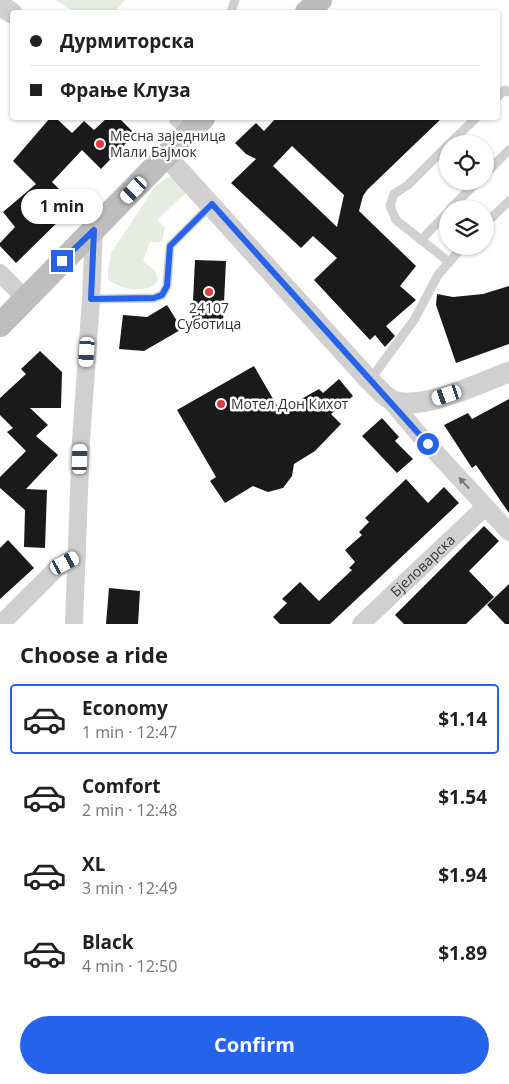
<!DOCTYPE html>
<html lang="en">
<head>
<meta charset="utf-8">
<style>
  body { margin:0; font-family:"Open Sans",sans-serif; background:#f6f6f6; color:#202124; height:100vh; display:flex; flex-direction:column; font-size:19px; white-space:nowrap }
  * { box-sizing:border-box; margin:0 }
  p { font-size:16px; color:#757577 }
  .icon { flex:none; width:28px; height:28px; fill:none; stroke:currentColor; stroke-width:2; stroke-linecap:round; stroke-linejoin:round }
  .map { position:relative; height:624px; overflow:hidden }
  .panel { display:flex; flex-direction:column; background:#fff; flex:1 }
  .panel>* { flex:none }
  .hud { position:absolute; left:10px; top:10px; width:490px; height:110px; border-radius:5px; box-shadow:0 1px 4px #0004; display:grid; align-content:center; height:110px; padding:0 20px; background:#fff }
  .buttons { position:absolute; left:439px; top:135px; display:grid; gap:10px }
  .buttons a { display:grid; place-items:center; width:55px; height:55px; border-radius:50%; background:#fff; box-shadow:0 1px 4px #0004; font-size:25px }
  .end { position:absolute; width:22px; height:22px; margin:-11px; border:6px solid #2563eb; background:#fff; box-shadow:0 0 0 2px #fff }
  .from { border-radius:50% }
  .bubble { position:absolute; height:35px; border-radius:18px; background:#fff; box-shadow:0 1px 4px #0004; font-size:16px; font-weight:700; line-height:35px; text-align:center }
  .car { position:absolute; width:15px; height:30px; margin:-15px -8px; border-radius:6px; box-shadow:0 0 4px 1px #0007; background:linear-gradient(#fff 24%,#345 0 40%,#fff 0 76%,#345 0 86%,#fff 0) }
  .hud b { display:flex; align-items:center; gap:18px; height:48px; font-size:19px }
  .hud b+b { border-top:1px solid #e0e0e0 }
  .hud i { width:12px; height:12px; background:#202124 }
  ul { padding:0; list-style:none }
  li { display:flex; align-items:center; gap:15px; height:70px; margin:0 10px 8px; padding:0 10px; border:2px solid transparent; border-radius:5px }
  li div { flex:1 }
  li b { display:block; font-size:19px }
  li em { font-style:normal; font-weight:700 }
  li.on { border-color:#2563eb }
  li>.icon { width:45px; height:45px; stroke-width:1.5 }
  h2 { padding:0 20px; font-size:22px; line-height:60px }
  .cta { display:flex; gap:10px; margin-top:auto; padding:10px 20px }
  .cta a { flex:1; height:58px; border-radius:30px; background:#2563eb; color:#fff; font-size:20px; font-weight:700; line-height:58px; text-align:center }
  .map>svg:first-child { display:block }
  .grass { fill:#e6ecdf }
  .building { fill:#1a1a1a; fill-rule:evenodd }
  .lines { fill:none; stroke-linecap:round; stroke-linejoin:round }
  .service { stroke:#d0d0d0; stroke-width:9 }
  .minor { stroke:#d0d0d0; stroke-width:18 }
  .tertiary { stroke:#d0d0d0; stroke-width:21 }
  .secondary { stroke:#bdbdbd; stroke-width:24 }
  .oneway { fill:#7a7a7a }
  .route { stroke:#2563eb; stroke-width:6 }
  .poi-dot { fill:#e63946; stroke:#fff; stroke-width:2 }
  .labels { text-anchor:middle; stroke-width:5; stroke-linejoin:round; paint-order:stroke }
  .poi-label { font-size:14px; fill:#333; stroke:#fff; text-anchor:start }
  .street-label { font-size:14px; fill:#333; stroke:#fff }
</style>
</head>
<body>
<div class="map">
<svg width="509" height="624" viewBox="0 0 509 624">
  <rect width="100%" height="100%" fill="#fff"/>
  <!-- grass -->
  <g class="grass">
    <polygon points="55,0 125,0 114,12 76,12"/>
    <path d="M 169,177 L 179,179 L 191,188 L 157,220 L 165,228 L 162,242 L 150,242 L 143,261 L 156,272 L 158,282 C 144,295 122,289 108,280 L 108,269 L 112,251 L 156,185 Z"/>
  </g>
  <!-- building -->
  <g class="building">
    <polygon points="50,118 56,118 72,133 84,121 94,130 107,118 119,118 135,134 101,169 82,150 52,182 75,205 16,263 0,246 0,243 15,227 3,212 36,184 13,161"/>
    <path d="M 276,118 L 442,118 L 367,190 L 363,196 L 359,211 L 416,266 L 400,286 L 416,300 L 386,326 L 395,336 L 385,347 L 375,335 L 370,340 L 314,280 L 337,258 L 313,236 L 301,248 L 231,183 L 256,159 L 246,154 L 235,143 L 256,123 L 264,131 ZM 292,146 L 344,195 L 337,227 L 273,166 Z"/>
    <polygon points="195,260 226,261 223,323 192,322"/>
    <polygon points="509,286 509,344 456,363 436,305 437,294 453,297 483,294"/>
    <polygon points="167,305 182,329 144,351 119,349 123,315 147,317"/>
    <polygon points="40,351 62,372 61,408 30,408 48,425 36,436 58,455 26,489 47,490 45,548 24,547 25,510 0,488 0,477 26,451 7,432 13,428 0,415 0,398 26,374 21,369"/>
    <polygon points="254,366 280,411 319,389 323,393 339,379 353,396 331,414 341,424 315,451 294,464 292,476 283,488 268,492 253,486 225,503 210,481 216,477 177,410"/>
    <polygon points="509,399 509,513 476,465 472,468 444,425 468,413 472,419"/>
    <polygon points="382,418 399,437 395,441 413,459 397,473 362,436"/>
    <polygon points="406,479 428,503 444,487 459,503 330,624 280,624 273,617 287,603 282,599 300,582 319,601 352,570 349,568 355,562 345,550 362,535 359,532 369,522 365,518"/>
    <polygon points="484,526 499,541 469,571 494,597 466,624 404,624 395,615"/>
    <polygon points="8,540 34,568 0,599 0,548"/>
    <polygon points="509,584 509,624 505,624 487,605"/>
    <polygon points="109,588 140,591 138,624 106,624"/>
  </g>
  <g class="lines">
    <!-- service -->
    <g class="service">
      <polyline points="231,12 235,0"/>
      <polyline points="498,96 505,90 509,92"/>
      <polyline points="449,144 476,118"/>
      <polyline points="448,145 408,185 394,194 390,206 396,220 449,262"/>
      <polyline points="485,174 509,150"/>
      <polyline points="450,209 478,181"/>
      <polyline points="485,224 509,201"/>
      <polyline points="421,240 448,212"/>
      <polyline points="91,299 154,298 162,295 167,286 170,246 210,206"/>
      <polyline points="370,380 414,320 438,275 463,246"/>
    </g>
    <!-- minor -->
    <g class="minor">
      <polyline points="0,273 25,298"/>
      <polyline points="390,400 416,431 509,532"/>
      <polyline points="1,624 56,569 77,556"/>
      <polyline points="74,624 81,440 91,299 94,230"/>
      <path id="s1" d="M 361,624 L 485,507"/>
    </g>
    <!-- tertiary -->
    <g class="tertiary">
      <polyline points="0,5 12,13"/>
      <polyline points="179,118 194,127"/>
      <path d="M 166,156 L 370,381 C 376,386 383,395 390,399 C 417,414 482,382 509,372"/>
    </g>
    <!-- secondary -->
    <g class="secondary">
      <polyline points="307,12 320,0"/>
      <polyline points="0,325 203,118"/>
    </g>
  </g>
  <!-- one-way arrows -->
  <defs><path id="oneway-solid" d="M-6-.8H1V-3.2L6.5 0L1 3.2V.8H-6Z" transform="scale(1.25)"/></defs>
  <use class="oneway" href="#oneway-solid" transform="translate(464 483) rotate(-133)"/>
  <g class="lines">
    <!-- route -->
    <polyline class="route" points="62,261 94,230 91,299 154,298 162,295 167,286 170,246 212,204 428,444"/>
  </g>
  <!-- markers -->
  <g class="poi-dot">
    <circle cx="100" cy="144" r="5"/>
    <circle cx="209" cy="292" r="5"/>
    <circle cx="221" cy="404" r="5"/>
  </g>
  <g class="labels">
    <!-- poi labels -->
    <g class="poi-label">
      <text x="110" y="141">Месна заједница<tspan x="110" dy="16">Мали Бајмок</tspan></text>
      <text x="209" y="313" text-anchor="middle">24107<tspan x="209" dy="16">Суботица</tspan></text>
      <text x="231" y="409">Мотел Дон Кихот</text>
    </g>
    <!-- street labels -->
    <g class="street-label">
      <text dy="5" stroke="none"><textPath href="#s1" startOffset="85">Бјеловарска</textPath></text>
    </g>
  </g>
</svg>
<div class="buttons">
<a><svg class="icon" aria-label="locate" viewBox="0 0 24 24"><circle cx="12" cy="12" r="6"/><path d="M12 2v4M12 18v4M2 12h4M18 12h4"/></svg></a>
<a><svg class="icon" aria-label="layers" viewBox="0 0 24 24"><path d="M12 4l9 5-9 5-9-5zM3 14l9 5 9-5"/></svg></a>
</div>
<i class="end from" style="left:428px;top:444px"></i>
<i class="end" style="left:62px;top:261px"></i>
<div class="bubble" style="left:21px;top:189px;width:82px">1 min</div>
<i class="car" style="left:134px;top:190px;rotate:224deg"></i>
<i class="car" style="left:87px;top:352px;rotate:184deg"></i>
<i class="car" style="left:447px;top:395px;rotate:251deg"></i>
<i class="car" style="left:80px;top:459px;rotate:2deg"></i>
<i class="car" style="left:65px;top:563px;rotate:62deg"></i>
<div class="hud">
<b><i class="from"></i>Дурмиторска</b>
<b><i></i>Фрање Клуза</b>
</div>
</div>
<section class="panel">
<h2>Choose a ride</h2>
<ul>
<li class="on"><svg class="icon" aria-label="car" viewBox="0 0 24 24"><path d="M5 17H2v-5l4-1 3-4h7l3 4 3 1v5h-3M9 17h6M6 11h13"/><circle cx="7" cy="17" r="2"/><circle cx="17" cy="17" r="2"/></svg><div><b>Economy</b><p>1 min · 12:47</p></div><em>$1.14</em></li>
<li><svg class="icon" aria-label="car" viewBox="0 0 24 24"><path d="M5 17H2v-5l4-1 3-4h7l3 4 3 1v5h-3M9 17h6M6 11h13"/><circle cx="7" cy="17" r="2"/><circle cx="17" cy="17" r="2"/></svg><div><b>Comfort</b><p>2 min · 12:48</p></div><em>$1.54</em></li>
<li><svg class="icon" aria-label="car" viewBox="0 0 24 24"><path d="M5 17H2v-5l4-1 3-4h7l3 4 3 1v5h-3M9 17h6M6 11h13"/><circle cx="7" cy="17" r="2"/><circle cx="17" cy="17" r="2"/></svg><div><b>XL</b><p>3 min · 12:49</p></div><em>$1.94</em></li>
<li><svg class="icon" aria-label="car" viewBox="0 0 24 24"><path d="M5 17H2v-5l4-1 3-4h7l3 4 3 1v5h-3M9 17h6M6 11h13"/><circle cx="7" cy="17" r="2"/><circle cx="17" cy="17" r="2"/></svg><div><b>Black</b><p>4 min · 12:50</p></div><em>$1.89</em></li>
</ul>
<div class="cta"><a>Confirm</a></div>
</section>
</body>
</html>
